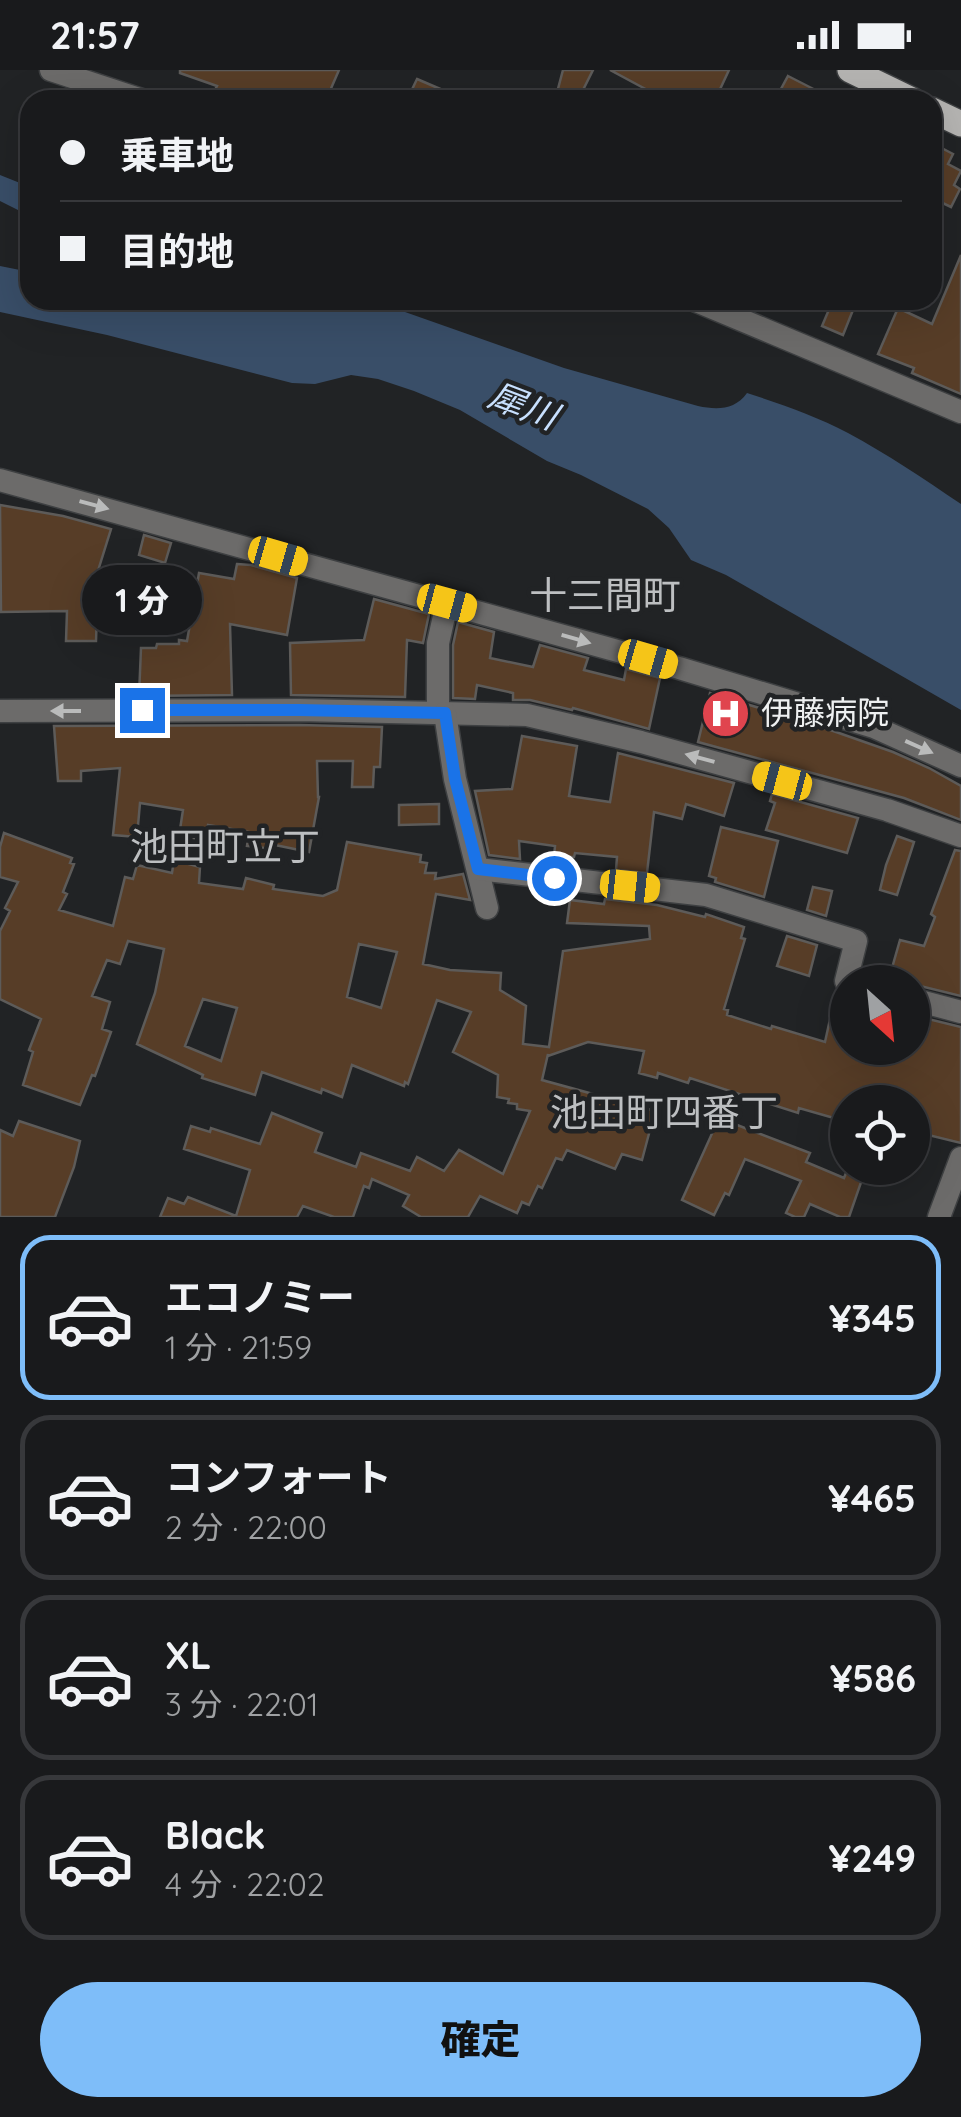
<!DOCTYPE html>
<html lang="ja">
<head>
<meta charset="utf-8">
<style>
  body { margin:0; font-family:Quicksand,"Noto Sans JP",sans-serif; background:#262729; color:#f1f3f6; height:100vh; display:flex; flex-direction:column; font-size:38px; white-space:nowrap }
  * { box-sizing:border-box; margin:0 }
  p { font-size:32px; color:#9fa1a3 }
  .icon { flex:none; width:55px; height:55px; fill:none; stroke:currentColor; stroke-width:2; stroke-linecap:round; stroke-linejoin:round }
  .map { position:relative; height:1147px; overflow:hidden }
  .side { display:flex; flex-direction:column; background:#191a1c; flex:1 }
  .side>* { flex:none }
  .hud { position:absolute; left:20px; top:20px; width:922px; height:220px; border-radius:30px; box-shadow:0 10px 40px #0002,0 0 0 2px #37383b; display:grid; align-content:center; height:220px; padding:0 40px; background:#191a1c }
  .needle { width:65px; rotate:153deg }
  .tools { position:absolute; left:830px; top:895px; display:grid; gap:20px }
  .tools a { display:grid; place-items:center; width:100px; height:100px; border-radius:50%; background:#191a1c; box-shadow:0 10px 40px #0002,0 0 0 2px #37383b; font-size:50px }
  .end { position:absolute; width:45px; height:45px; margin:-22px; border:12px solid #1a73e8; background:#fff; box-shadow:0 0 0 5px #fff }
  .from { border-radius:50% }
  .bubble { position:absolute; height:70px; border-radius:35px; background:#191a1c; box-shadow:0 10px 40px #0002,0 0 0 2px #37383b; font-size:32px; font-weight:800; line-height:70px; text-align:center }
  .car { position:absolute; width:30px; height:60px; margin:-30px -15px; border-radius:12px; box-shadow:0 0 8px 2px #0007; background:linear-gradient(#f5c518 24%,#345 0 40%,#f5c518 0 76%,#345 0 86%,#f5c518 0) }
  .hud b { display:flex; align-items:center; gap:35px; height:95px; font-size:38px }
  .hud b+b { border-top:2px solid #37383b }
  .hud i { width:25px; height:25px; background:#f1f3f6 }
  ul { padding:18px 0 0; list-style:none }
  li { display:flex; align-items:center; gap:30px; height:165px; margin:0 20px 15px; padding:0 20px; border:5px solid #37383b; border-radius:30px }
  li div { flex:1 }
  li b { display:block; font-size:38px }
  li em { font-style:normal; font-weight:800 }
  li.on { border-color:#7ebdf9 }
  li>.icon { width:90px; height:90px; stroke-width:1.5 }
  .primary-button { display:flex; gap:20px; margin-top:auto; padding:20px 40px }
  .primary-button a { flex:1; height:115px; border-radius:60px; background:#7ebdf9; color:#111; font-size:40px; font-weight:800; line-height:115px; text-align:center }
  .status { display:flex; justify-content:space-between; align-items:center; height:70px; padding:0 50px; background:#191a1c; direction:ltr }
  .status svg { height:28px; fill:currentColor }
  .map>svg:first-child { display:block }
  .water { fill:#394e68 }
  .building { fill:#573d27; stroke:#5d5b59; stroke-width:2.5; fill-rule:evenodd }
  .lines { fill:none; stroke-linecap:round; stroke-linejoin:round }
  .minor-casing { stroke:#3e4042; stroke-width:25 }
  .major-casing { stroke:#3e4042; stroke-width:28 }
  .minor { stroke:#6c6b6a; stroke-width:22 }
  .major { stroke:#b5b4b2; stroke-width:25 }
  .oneway { fill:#babbbb }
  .route { stroke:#1a73e8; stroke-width:12 }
  .labels { text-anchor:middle; stroke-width:9; stroke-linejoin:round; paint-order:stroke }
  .poi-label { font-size:32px; fill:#eef0f1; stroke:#212325; text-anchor:start }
  .water-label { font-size:35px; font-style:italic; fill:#c8e0fe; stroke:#212325 }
  .quarter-label { font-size:38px; fill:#bdbfc1; stroke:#212325 }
</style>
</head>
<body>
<div class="status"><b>21:57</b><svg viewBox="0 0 49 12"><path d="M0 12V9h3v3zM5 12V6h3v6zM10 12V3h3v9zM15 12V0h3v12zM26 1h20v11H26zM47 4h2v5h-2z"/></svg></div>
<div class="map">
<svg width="961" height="1147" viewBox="0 0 961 1147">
  <rect width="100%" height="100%" fill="#212325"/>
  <!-- water -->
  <g class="water">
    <polygon points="0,105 30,117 30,146 0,131"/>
    <path d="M 0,196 L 30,202 L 30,230 L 140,230 L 158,233 L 167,230 L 371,230 L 564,298 L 698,336 C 717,340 735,340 747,323 C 781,334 816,346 848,363 C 887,384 924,409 961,434 L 961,640 L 726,505 L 691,490 L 669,458 L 648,439 L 581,405 L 547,391 L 460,340 L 414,321 L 378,309 L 351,305 L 315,314 L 292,313 L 107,265 L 0,242 Z"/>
  </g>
  <!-- building -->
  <g class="building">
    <polygon points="180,0 339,0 326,30 231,30 213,24 217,16 180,3"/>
    <polygon points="563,0 593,0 578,30 555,30"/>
    <polygon points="610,0 729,0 715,30 666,30"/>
    <polygon points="788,6 835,30 775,30"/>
    <polygon points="417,9 466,30 407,30"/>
    <polygon points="932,73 953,84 948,94 961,101 954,115 960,119 951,137 932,128"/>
    <polygon points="961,185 961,324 912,303 914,298 878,284 898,238 932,254"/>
    <polygon points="833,230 857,230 843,265 822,256"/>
    <polygon points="0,435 63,446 111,459 97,504 125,504 125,542 97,542 96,571 66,571 67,541 1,542"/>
    <polygon points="144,465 171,473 165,493 139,485"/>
    <polygon points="237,494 251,495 297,508 287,565 230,554 232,625 139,626 141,578 156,578 157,574 179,574 179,570 187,571 199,503 234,509"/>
    <polygon points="374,529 429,544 423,573 407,570 405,627 291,625 290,573 364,570"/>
    <polygon points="458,552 494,562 490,588 533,597 540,575 588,588 584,600 624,610 626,599 660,608 649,659 573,638 572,640 530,630 513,630 513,623 477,615 475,629 453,628 453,575"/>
    <polygon points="710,623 819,656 893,682 929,698 961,716 961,750 904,728 698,672"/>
    <polygon points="299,655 382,657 380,697 374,697 373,717 352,717 353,691 317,691 318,727 319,727 309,782 275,775 274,779 247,776 249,762 208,755 205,770 179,766 183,740 140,733 137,767 113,765 120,698 81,701 81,711 58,711 54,656"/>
    <polygon points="522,666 577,676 569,726 610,732 618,683 734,713 724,746 686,734 682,749 654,742 647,803 616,800 617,787 575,783 574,787 554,787 555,776 519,771 520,789 489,785 475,721 512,719"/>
    <polygon points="772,724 858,748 847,783 766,760 775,733 770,731"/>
    <polygon points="439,734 439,754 399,755 399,735"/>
    <polygon points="721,757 778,771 764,827 715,812 716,808 709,806"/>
    <path d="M 4,763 L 72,788 L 70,793 L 74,794 L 63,822 L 67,824 L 59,840 L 113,856 L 125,807 L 133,809 L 137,795 L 172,803 L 174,790 L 200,797 L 199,813 L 243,819 L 246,808 L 274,815 L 273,819 L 323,826 L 337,820 L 347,772 L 421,785 L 420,792 L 427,793 L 425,803 L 436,803 L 435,809 L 463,804 L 470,830 L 436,824 L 423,894 L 450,900 L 501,903 L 500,920 L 526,936 L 523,974 L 549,977 L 563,881 L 650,869 L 649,856 L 567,853 L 570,830 L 604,834 L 605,829 L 657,835 L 705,847 L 706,844 L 744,857 L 741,868 L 745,869 L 724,939 L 728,940 L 727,945 L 771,959 L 772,956 L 825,972 L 836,922 L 848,927 L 848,978 L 912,978 L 912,945 L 961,957 L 961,1073 L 912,1061 L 912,1032 L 848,1032 L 848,1052 L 799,1038 L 798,1043 L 690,1008 L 688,1013 L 658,1003 L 657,1008 L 639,1003 L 644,981 L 588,972 L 548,986 L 548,984 L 542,1010 L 655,1041 L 642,1090 L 622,1084 L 615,1099 L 567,1080 L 562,1090 L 556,1088 L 542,1118 L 538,1116 L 529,1135 L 522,1132 L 517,1143 L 480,1126 L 468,1147 L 421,1147 L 403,1136 L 409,1125 L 372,1109 L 369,1118 L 364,1116 L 353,1147 L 334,1147 L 303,1136 L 297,1147 L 160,1147 L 168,1128 L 184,1134 L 188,1127 L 236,1146 L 250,1100 L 184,1079 L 191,1056 L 210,1062 L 211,1058 L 260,1074 L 272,1043 L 322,1063 L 315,1082 L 356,1097 L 361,1083 L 410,1101 L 417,1087 L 444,1101 L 459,1080 L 503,1104 L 530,1041 L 517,1039 L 517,1034 L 508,1033 L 509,1029 L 497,1027 L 498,1005 L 453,982 L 471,942 L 437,930 L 408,1014 L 405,1012 L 404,1016 L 352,995 L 342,1027 L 322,1019 L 321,1023 L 262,1002 L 255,1025 L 202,1008 L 203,1005 L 137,974 L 155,923 L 164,879 L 128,871 L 120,894 L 107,890 L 92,926 L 110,932 L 102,959 L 111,962 L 95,1006 L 92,1005 L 80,1035 L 23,1015 L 33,982 L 29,980 L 41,949 L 0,929 L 0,861 L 10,841 L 5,838 L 18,812 L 0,807 L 0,777 ZM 359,874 L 397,882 L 381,938 L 347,927 ZM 203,929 L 237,938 L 221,991 L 185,976 Z"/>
    <polygon points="897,766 914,772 897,825 880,820 886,795"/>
    <polygon points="955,780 961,781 961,926 912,914 912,912 888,912 900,870 924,876 935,847 931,844"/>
    <polygon points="813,817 832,821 826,846 807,840"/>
    <polygon points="787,866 817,875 809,906 777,896"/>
    <polygon points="719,1048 810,1083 806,1092 844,1108 848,1098 866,1098 849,1147 840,1147 810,1134 804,1147 795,1147 786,1143 801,1111 745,1089 729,1125 725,1123 714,1145 682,1130"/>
    <polygon points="19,1051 80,1071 74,1097 55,1147 0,1147 0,1060 13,1066"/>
  </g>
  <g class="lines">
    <defs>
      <g id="minor">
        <polyline points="51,0 142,30"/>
        <polyline points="694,230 961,342"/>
        <polyline points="0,410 679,598 874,657 961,696"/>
        <polyline points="0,641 299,640 527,645 641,672 887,740 961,766"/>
        <polyline points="438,643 438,573 447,533"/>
        <polyline points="445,643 455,709 487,838"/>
        <polyline points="478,799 706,825 856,871 846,911 851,912"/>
        <polyline points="912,929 961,942"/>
        <polyline points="939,1147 961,1088"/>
      </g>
      <g id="major">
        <polyline points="850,0 912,30"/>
        <polyline points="932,40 961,54"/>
      </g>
    </defs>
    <!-- minor casing -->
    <use href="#minor" class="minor-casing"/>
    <!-- major casing -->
    <use href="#major" class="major-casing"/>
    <!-- minor -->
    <use href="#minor" class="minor"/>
    <!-- major -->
    <use href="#major" class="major"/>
  </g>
  <!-- one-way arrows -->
  <defs><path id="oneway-solid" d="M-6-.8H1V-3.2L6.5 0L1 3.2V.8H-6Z" transform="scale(2.5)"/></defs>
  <g class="oneway">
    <use href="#oneway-solid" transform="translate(94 435) rotate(15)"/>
    <use href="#oneway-solid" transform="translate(576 569) rotate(16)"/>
    <use href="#oneway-solid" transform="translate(66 641) rotate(180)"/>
    <use href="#oneway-solid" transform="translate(919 677) rotate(24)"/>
    <use href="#oneway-solid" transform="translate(700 688) rotate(-165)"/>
  </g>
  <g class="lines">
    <!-- route -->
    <polyline class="route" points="142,640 299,640 445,643 455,709 478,799 554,808"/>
  </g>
  <!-- icons -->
  <defs>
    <symbol id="hospital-disc" viewBox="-11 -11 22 22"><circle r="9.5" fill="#e0444e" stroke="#212325"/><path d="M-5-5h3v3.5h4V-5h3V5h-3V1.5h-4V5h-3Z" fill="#fff"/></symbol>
  </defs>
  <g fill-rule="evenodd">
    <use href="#hospital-disc" x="698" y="616" width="55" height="55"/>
  </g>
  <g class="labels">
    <!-- poi labels -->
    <g class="poi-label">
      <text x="761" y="654">伊藤病院</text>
    </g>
    <!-- water labels -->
    <g class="water-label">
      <text transform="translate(523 336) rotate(21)" y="12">犀川</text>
    </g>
    <!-- quarter labels -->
    <g class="quarter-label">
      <text x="605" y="539">十三間町</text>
      <text x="225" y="790">池田町立丁</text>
      <text x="664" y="1056">池田町四番丁</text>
    </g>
  </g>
</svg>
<div class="tools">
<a><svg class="needle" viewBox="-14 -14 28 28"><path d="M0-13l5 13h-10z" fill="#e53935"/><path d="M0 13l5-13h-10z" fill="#9fa1a3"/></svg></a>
<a><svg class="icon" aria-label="locate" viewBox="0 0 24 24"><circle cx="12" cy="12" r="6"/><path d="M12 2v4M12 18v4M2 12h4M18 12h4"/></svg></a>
</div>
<i class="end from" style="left:554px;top:808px"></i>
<i class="end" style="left:142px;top:640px"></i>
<div class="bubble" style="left:82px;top:495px;width:120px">1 分</div>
<i class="car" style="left:278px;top:486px;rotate:106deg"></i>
<i class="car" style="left:447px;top:533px;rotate:105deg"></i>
<i class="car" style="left:648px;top:589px;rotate:106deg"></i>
<i class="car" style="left:782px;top:711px;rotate:285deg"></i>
<i class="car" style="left:630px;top:816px;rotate:96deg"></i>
<div class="hud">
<b><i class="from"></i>乗車地</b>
<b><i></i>目的地</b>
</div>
</div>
<section class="side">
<ul>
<li class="on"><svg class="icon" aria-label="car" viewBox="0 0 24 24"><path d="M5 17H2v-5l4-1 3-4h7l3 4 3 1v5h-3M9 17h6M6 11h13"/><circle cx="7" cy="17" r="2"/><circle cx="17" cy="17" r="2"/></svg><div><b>エコノミー</b><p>1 分 · 21:59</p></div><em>¥345</em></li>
<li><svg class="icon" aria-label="car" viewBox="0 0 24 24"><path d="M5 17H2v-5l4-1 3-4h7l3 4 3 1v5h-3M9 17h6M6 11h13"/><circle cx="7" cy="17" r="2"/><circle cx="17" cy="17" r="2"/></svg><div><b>コンフォート</b><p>2 分 · 22:00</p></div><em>¥465</em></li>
<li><svg class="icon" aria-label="car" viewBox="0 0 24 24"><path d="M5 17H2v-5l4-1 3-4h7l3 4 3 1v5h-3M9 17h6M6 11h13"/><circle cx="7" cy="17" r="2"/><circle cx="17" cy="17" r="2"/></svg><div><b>XL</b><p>3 分 · 22:01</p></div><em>¥586</em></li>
<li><svg class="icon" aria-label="car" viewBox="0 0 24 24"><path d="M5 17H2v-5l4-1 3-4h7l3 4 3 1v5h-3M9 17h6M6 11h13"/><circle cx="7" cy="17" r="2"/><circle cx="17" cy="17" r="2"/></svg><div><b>Black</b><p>4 分 · 22:02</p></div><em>¥249</em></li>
</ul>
<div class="primary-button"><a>確定</a></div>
</section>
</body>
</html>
